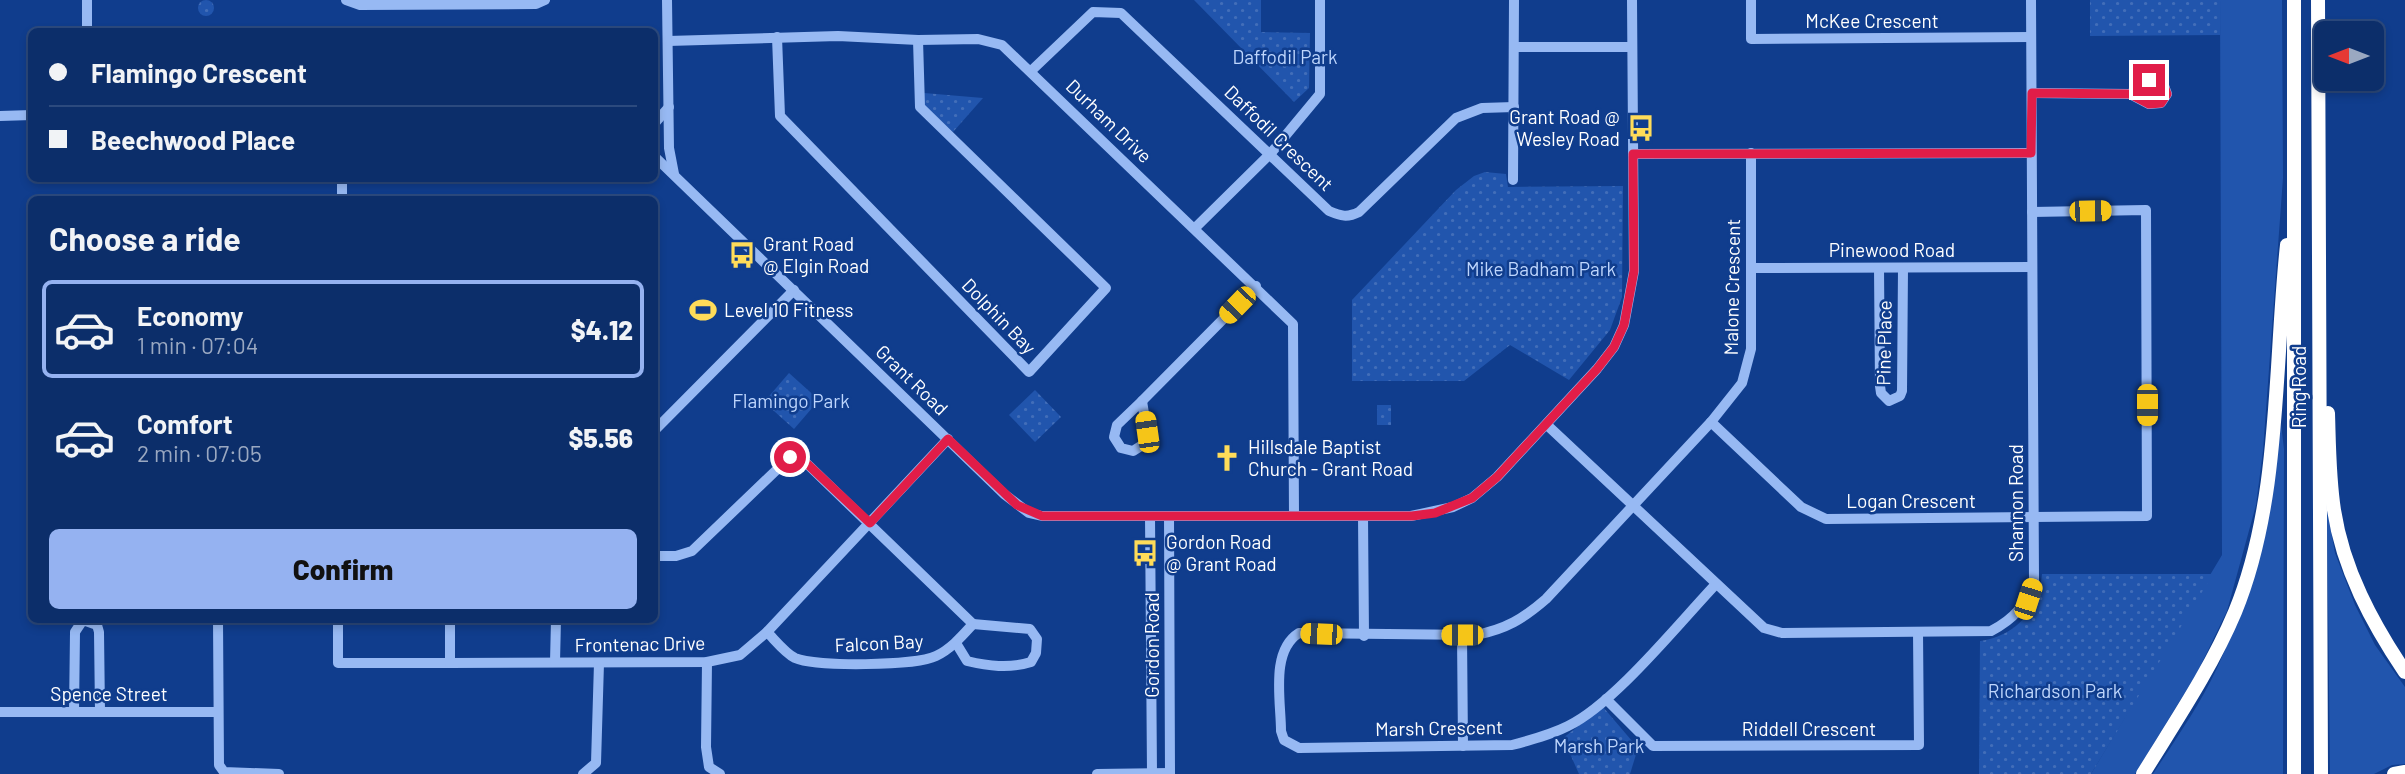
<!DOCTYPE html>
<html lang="en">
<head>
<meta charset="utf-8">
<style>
  body { margin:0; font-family:Barlow,sans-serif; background:#153670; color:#f1f3f6; height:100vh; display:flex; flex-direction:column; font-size:26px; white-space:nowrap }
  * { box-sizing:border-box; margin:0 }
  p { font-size:23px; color:#9aa8c1 }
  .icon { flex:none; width:38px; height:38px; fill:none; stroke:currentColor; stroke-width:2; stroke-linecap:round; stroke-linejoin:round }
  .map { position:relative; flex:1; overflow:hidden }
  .panel { position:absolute; left:28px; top:196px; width:630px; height:427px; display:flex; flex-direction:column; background:#0c2e6a; border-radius:10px; box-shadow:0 4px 10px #0003,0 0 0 2px #2c4a7e }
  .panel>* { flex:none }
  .banner { position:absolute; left:28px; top:28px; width:630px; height:154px; border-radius:10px; box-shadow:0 4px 10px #0003,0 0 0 2px #2c4a7e; display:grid; align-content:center; height:154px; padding:0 21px; background:#0c2e6a }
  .needle { width:46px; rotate:270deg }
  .controls { position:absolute; left:2314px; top:21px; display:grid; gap:14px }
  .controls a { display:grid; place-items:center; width:70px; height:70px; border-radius:10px; background:#0c2e6a; box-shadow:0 4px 10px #0003,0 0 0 2px #2c4a7e; font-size:35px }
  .end { position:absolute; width:32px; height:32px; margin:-16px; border:9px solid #e11d48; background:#fff; box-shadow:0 0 0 4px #fff }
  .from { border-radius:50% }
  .car { position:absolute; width:21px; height:42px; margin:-21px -10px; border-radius:9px; box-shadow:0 0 5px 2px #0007; background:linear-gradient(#f5c518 24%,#345 0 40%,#f5c518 0 76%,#345 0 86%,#f5c518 0) }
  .banner b { display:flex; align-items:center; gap:24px; height:66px; font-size:26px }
  .banner b+b { border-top:2px solid #2c4a7e }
  .banner i { width:18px; height:18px; background:#f1f3f6 }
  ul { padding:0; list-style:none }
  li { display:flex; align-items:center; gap:21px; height:98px; margin:0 14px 10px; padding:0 7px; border:4px solid transparent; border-radius:10px }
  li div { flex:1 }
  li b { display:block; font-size:26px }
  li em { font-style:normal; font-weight:800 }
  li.active { border-color:#95b2f1 }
  li>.icon { width:63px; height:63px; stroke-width:1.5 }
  h2 { padding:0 21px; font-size:32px; line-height:84px }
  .cta { display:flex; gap:14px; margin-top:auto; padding:14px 21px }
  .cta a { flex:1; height:80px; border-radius:10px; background:#95b2f1; color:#111; font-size:28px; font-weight:800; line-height:80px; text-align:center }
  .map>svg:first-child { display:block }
  .grass { fill:#2155ad }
  .park { fill:url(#park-dots) }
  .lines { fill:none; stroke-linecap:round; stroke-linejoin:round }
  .minor { stroke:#97b9f3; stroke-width:10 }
  .highway { stroke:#fff; stroke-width:14 }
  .route { stroke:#e11d48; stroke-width:9 }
  .labels { text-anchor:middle; stroke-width:5; stroke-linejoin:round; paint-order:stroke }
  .street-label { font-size:19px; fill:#fff; stroke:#103d8d }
  .park-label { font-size:19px; fill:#bed6fd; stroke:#103d8d }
  .poi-label { font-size:19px; fill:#fff; stroke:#103d8d; text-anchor:start }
</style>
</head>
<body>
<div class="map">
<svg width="2405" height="774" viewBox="0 0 2405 774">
  <defs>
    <pattern id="park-dots" width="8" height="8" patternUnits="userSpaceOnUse" patternTransform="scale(1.75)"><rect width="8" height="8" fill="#2155ad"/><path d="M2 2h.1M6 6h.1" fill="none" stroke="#426eb9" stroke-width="1.8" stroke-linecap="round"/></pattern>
  </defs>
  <rect width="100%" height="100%" fill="#103d8d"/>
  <!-- grass -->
  <g class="grass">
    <polygon points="2220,0 2282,0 2283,178 2263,451 2256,505 2227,611 2197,673 2135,774 2091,774 2222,555"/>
    <path d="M 2281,424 L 2284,449 L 2283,774 L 2153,774 C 2175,740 2200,705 2217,668 C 2253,591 2269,507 2281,424 Z"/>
    <polygon points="2327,509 2335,553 2355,605 2375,645 2405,687 2405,764 2392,765 2374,774 2330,774"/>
  </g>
  <!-- park -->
  <g class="park">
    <circle cx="206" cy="8" r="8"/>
    <polygon points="1194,0 1261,0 1261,32 1310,33 1309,88 1294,102"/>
    <polygon points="2090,0 2220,0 2220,35 2090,36"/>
    <polygon points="924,93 983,98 953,132 924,105"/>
    <polygon points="1485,172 1506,174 1508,187 1623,186 1622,297 1610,330 1569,380 1510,345 1464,381 1352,381 1352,300 1456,190 1474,176"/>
    <polygon points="789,373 819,400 794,429 764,402"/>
    <polygon points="1035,390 1061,417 1035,442 1009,415"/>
    <rect x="1377" y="405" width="14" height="20"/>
    <path d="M 2042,574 L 2213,574 L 2091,774 L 1979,774 L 1980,641 C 2016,636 2039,609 2042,574 Z"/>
    <polygon points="1603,707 1638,748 1630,774 1579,774 1563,738"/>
  </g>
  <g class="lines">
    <!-- minor -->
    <g class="minor">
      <polyline points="87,0 87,32"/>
      <polyline points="346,0 360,5 536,4 545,0"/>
      <polyline points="667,0 669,148 674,174"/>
      <polyline points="1751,0 1751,39 2031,37"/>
      <polyline points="777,37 780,116 1029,372 1106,288 920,107 918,40"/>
      <polyline points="668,41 838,36 918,40 978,39 1002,45 1293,324 1294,516"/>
      <polyline points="1514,47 1632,47"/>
      <path d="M 1031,71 L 1093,12 L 1121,13 L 1329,211 C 1341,216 1347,218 1359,212 L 1456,118 L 1482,108 L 1514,107"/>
      <polyline points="2032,93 2130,94 2149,104 2161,103 2167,94 2163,83 2149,80 2130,94"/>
      <polyline points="0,116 32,115"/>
      <polyline points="654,124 669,107"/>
      <polyline points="1633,154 2031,153"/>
      <polyline points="654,156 1004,494 1029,513 1042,516 1411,516 1453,507 1472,498 1497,477 1597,369 1614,347 1624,325 1634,271 1632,0"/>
      <polyline points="342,178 342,200"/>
      <polyline points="1513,180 1514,0"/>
      <polyline points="1195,228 1271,153 1320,94 1320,0"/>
      <polyline points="1751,268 2032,267"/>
      <polyline points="1879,268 1880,386 1881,393 1889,401 1900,396 1902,391 1903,268"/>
      <polyline points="1142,401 1256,286"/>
      <polygon points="1142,401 1147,432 1144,444 1133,451 1121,448 1114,437 1117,425"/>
      <polyline points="1711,422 1801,507 1826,519 2147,516 2146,210 2032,212"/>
      <path d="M 1547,425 L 1764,628 L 1782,633 L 1991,631 C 2014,619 2026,605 2034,581 L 2031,0"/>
      <polyline points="654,431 794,290"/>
      <polyline points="1150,516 1152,774"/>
      <polyline points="1169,516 1170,774"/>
      <polyline points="1363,516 1364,636"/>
      <path d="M 654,556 L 676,556 L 692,551 L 790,457 L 801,458 L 973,624 C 962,636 951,649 936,656 C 916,666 815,667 795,658 C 785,653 775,640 767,632"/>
      <path d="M 1716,584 C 1679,623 1614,704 1568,726 C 1550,735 1531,740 1512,745 L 1299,748 L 1284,740 L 1281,731 C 1281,701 1270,651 1299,633 L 1476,635 C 1506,629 1523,619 1546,599 L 1711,422 L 1742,383 L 1751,349 L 1751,153"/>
      <polyline points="218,620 219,765 224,772 279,774"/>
      <polyline points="338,620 338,663 450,663"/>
      <polyline points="450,620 450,663 707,662 740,655 767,632 948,439"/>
      <polyline points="1462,635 1463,746"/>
      <path d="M 956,643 L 967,661 C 988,666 1009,669 1031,662 L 1036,653 L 1037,639 L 1030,629 L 973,624"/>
      <polyline points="555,662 556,620"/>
      <polyline points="707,662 706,747 709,767 720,774"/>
      <polyline points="1606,699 1653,746 1919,745 1918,632"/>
      <polyline points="0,712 218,712"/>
      <polyline points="74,712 75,632 83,620 97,625 99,632 100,712"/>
      <polyline points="583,774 596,763 599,663"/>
      <polyline points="1097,774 1170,773"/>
    </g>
    <!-- highway -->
    <g class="highway">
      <polyline points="2318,0 2321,774"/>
      <path d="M 2328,413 C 2329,445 2329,478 2334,510 C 2343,569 2372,623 2405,672"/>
      <path d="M 2143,774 C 2175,722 2211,669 2235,612 C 2281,500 2274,365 2287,245"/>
      <polyline points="2294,774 2294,0"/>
      <polyline points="2394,774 2405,772"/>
    </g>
  </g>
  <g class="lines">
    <!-- route -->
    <polyline class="route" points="790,457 801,458 870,523 948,439 1017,505 1042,516 1412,516 1435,513 1472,498 1497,477 1597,369 1614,347 1624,325 1634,271 1633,154 2031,153 2032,93 2130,94 2149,104 2161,103 2167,94 2163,83 2149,80"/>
  </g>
  <!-- icons -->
  <defs>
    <symbol id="bus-bare" viewBox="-9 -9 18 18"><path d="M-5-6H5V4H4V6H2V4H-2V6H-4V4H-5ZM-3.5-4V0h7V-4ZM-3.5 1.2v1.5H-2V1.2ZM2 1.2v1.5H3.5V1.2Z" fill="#ffdc59" stroke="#103d8d" stroke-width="2.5" paint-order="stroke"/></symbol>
    <symbol id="stadium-bare" viewBox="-9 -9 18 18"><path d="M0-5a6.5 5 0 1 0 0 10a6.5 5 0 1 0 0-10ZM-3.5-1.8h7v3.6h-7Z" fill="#ffdc59" stroke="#103d8d" stroke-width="2.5" paint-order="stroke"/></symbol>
    <symbol id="church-bare" viewBox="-9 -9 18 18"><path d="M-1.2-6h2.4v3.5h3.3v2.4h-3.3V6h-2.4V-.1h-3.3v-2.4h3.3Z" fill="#ffdc59" stroke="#103d8d" stroke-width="2.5" paint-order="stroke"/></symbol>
  </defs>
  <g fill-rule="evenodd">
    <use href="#bus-bare" x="1622" y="109" width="38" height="38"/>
    <use href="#bus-bare" x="723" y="236" width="38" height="38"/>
    <use href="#stadium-bare" x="684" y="291" width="38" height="38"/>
    <use href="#church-bare" x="1208" y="439" width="38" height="38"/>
    <use href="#bus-bare" x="1126" y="534" width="38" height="38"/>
  </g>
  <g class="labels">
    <!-- street labels -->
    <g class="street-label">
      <text x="1872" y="28">McKee Crescent</text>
      <text transform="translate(1109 121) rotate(44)" y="7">Durham Drive</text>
      <text transform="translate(1279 138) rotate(44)" y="7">Daffodil Crescent</text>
      <text x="1892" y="257">Pinewood Road</text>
      <text transform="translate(1732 287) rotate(-89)" y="7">Malone Crescent</text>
      <text transform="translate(999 316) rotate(46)" y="7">Dolphin Bay</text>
      <text transform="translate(1884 343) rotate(-89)" y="7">Pine Place</text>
      <text transform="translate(912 380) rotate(44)" y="7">Grant Road</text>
      <text transform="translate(2299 387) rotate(-90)" y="7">Ring Road</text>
      <text x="1911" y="508">Logan Crescent</text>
      <text transform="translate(2016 503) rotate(-90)" y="7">Shannon Road</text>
      <text transform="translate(879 643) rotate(-3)" y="7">Falcon Bay</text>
      <text transform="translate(640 644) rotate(-1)" y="7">Frontenac Drive</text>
      <text transform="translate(1152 645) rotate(-90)" y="7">Gordon Road</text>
      <text x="109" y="701">Spence Street</text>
      <text transform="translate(1439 728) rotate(-1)" y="7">Marsh Crescent</text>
      <text x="1809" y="736">Riddell Crescent</text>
    </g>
    <!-- park labels -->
    <g class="park-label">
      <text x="1285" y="64">Daffodil Park</text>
      <text x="1541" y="276">Mike Badham Park</text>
      <text x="791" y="408">Flamingo Park</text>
      <text x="2055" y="698">Richardson Park</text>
      <text x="1599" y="753">Marsh Park</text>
    </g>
    <!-- poi labels -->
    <g class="poi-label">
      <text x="1620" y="124" text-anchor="end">Grant Road @<tspan x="1620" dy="22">Wesley Road</tspan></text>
      <text x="763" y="251">Grant Road<tspan x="763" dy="22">@ Elgin Road</tspan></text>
      <text x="724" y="317">Level 10 Fitness</text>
      <text x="1248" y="454">Hillsdale Baptist<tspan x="1248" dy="22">Church - Grant Road</tspan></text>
      <text x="1166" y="549">Gordon Road<tspan x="1166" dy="22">@ Grant Road</tspan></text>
    </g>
  </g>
</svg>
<div class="controls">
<a><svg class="needle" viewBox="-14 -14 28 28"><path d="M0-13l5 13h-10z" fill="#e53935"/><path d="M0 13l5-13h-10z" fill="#9aa8c1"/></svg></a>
</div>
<i class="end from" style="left:790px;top:457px"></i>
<i class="end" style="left:2149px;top:80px"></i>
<i class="car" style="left:2090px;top:211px;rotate:89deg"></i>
<i class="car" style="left:1237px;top:305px;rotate:224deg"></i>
<i class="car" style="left:2147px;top:405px;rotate:180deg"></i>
<i class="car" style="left:1147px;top:432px;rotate:352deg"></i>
<i class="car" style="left:2028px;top:599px;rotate:18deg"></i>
<i class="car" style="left:1321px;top:634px;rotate:272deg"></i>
<i class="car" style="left:1462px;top:635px;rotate:270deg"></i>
<div class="banner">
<b><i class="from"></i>Flamingo Crescent</b>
<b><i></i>Beechwood Place</b>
</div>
<section class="panel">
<h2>Choose a ride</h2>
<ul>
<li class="active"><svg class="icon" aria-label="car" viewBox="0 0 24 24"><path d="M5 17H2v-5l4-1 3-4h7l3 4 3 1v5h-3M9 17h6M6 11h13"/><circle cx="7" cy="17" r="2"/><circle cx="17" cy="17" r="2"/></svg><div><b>Economy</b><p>1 min · 07:04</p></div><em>$4.12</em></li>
<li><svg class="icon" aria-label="car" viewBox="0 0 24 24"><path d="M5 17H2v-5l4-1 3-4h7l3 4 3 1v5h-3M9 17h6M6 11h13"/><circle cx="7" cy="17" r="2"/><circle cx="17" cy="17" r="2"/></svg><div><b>Comfort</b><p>2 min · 07:05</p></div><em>$5.56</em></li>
</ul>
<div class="cta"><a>Confirm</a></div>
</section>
</div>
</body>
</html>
